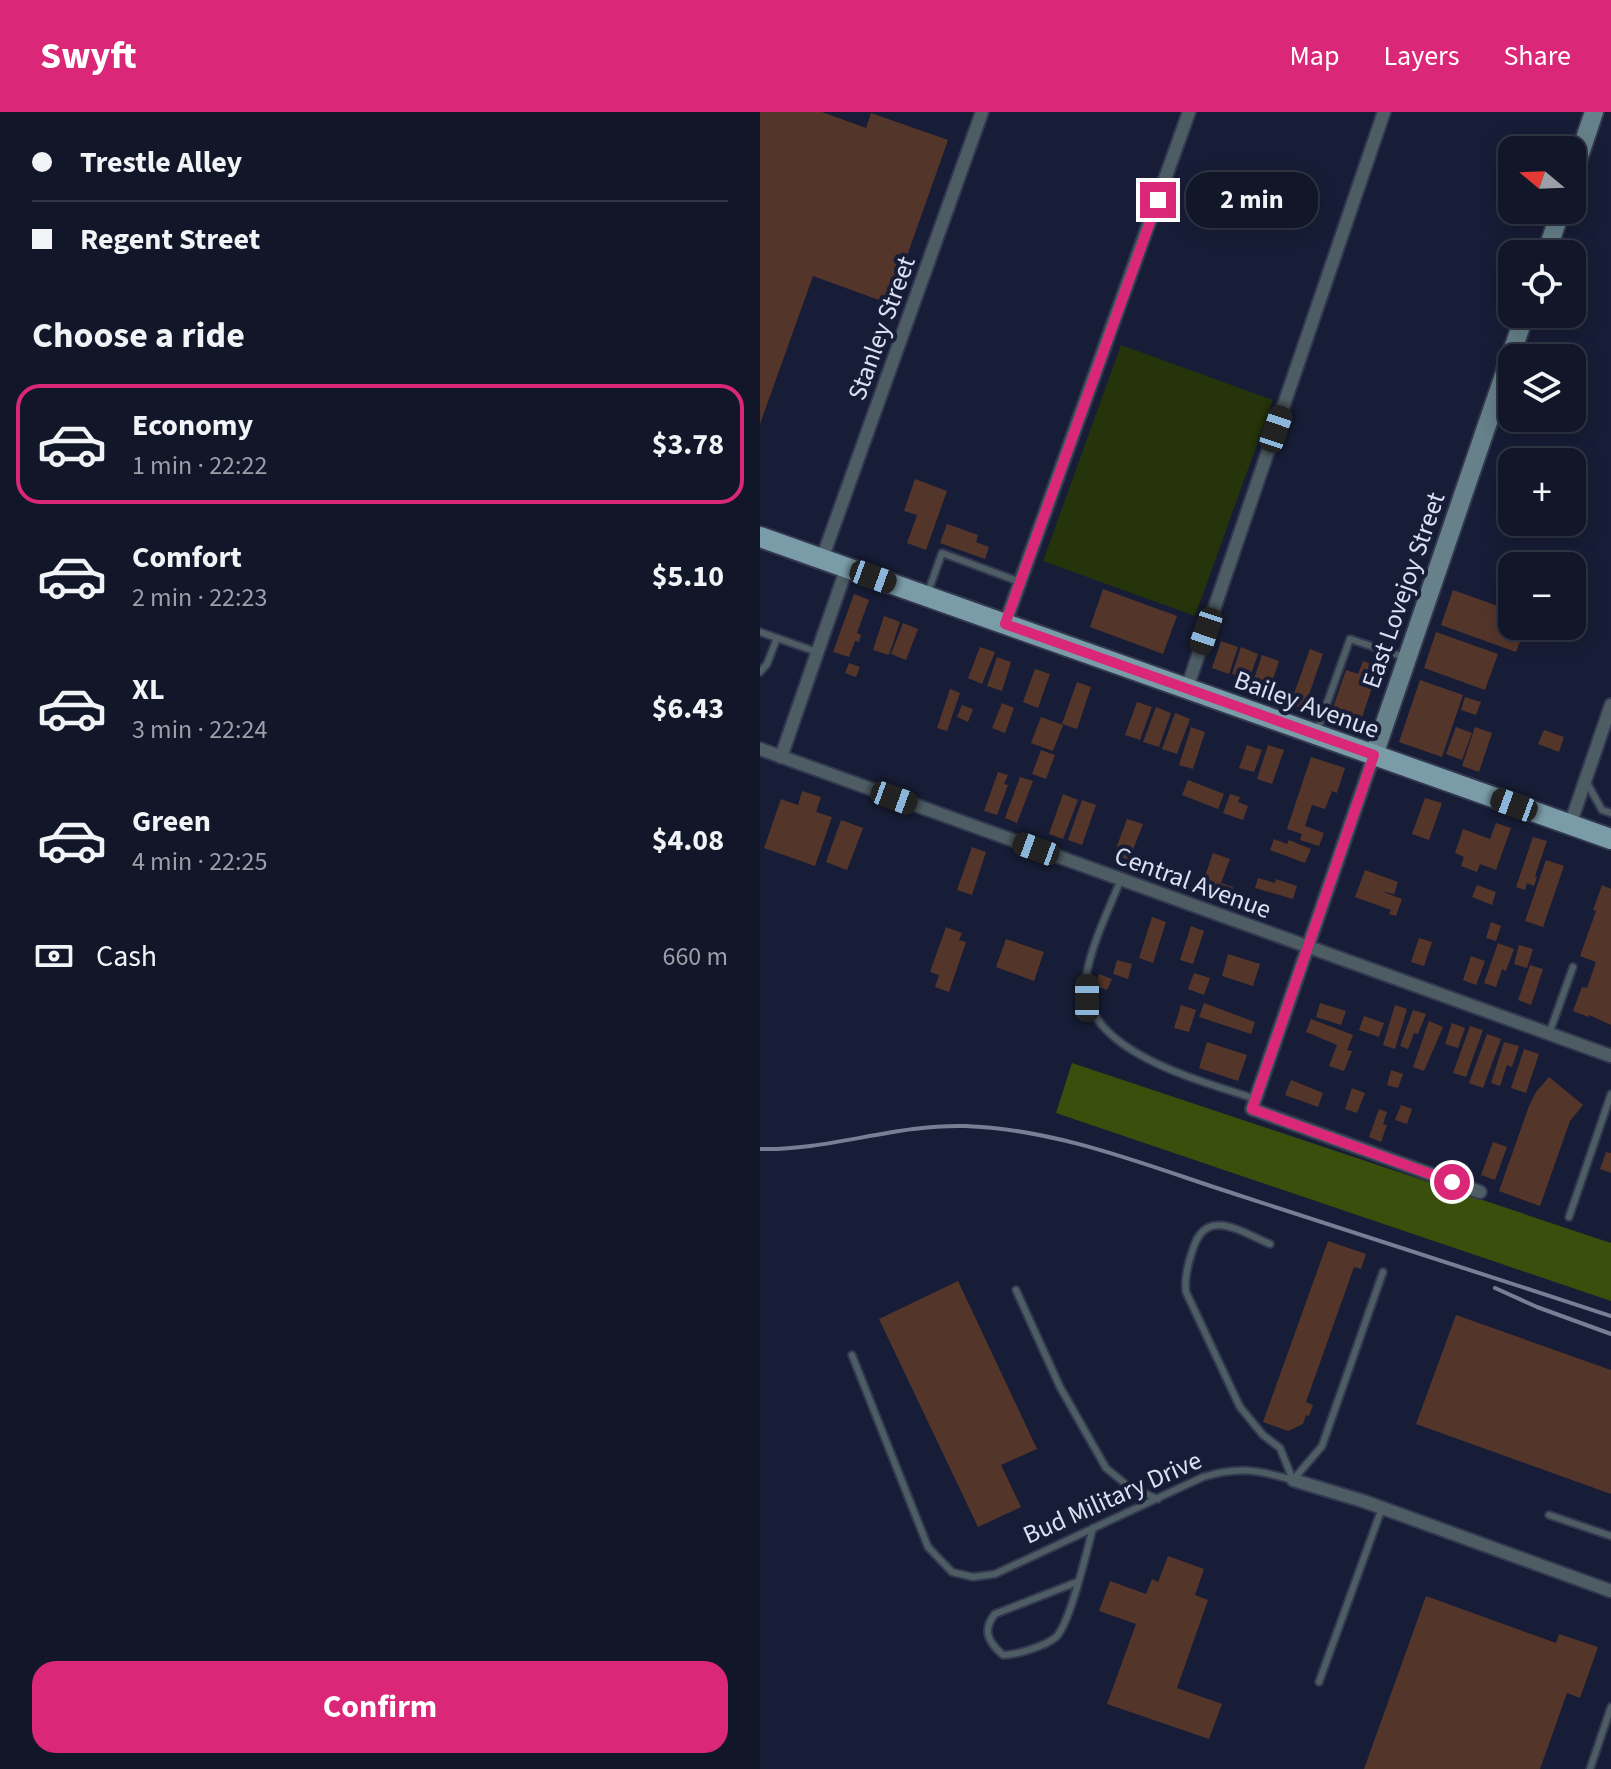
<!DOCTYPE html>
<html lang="en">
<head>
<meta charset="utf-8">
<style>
  body { margin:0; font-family:"Source Sans 3",sans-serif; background:#1e2334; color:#f1f3f6; height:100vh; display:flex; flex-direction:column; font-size:30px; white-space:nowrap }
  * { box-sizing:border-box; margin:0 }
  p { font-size:26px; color:#9c9fa8 }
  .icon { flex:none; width:44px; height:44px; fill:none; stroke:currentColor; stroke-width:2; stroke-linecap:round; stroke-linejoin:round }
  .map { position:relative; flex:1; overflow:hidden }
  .panel { display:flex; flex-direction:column; background:#111628; width:760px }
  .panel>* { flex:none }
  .top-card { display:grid; align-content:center; height:176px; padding:0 32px; background:#111628 }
  .needle { width:52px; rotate:289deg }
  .tools { position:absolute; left:738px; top:24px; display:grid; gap:16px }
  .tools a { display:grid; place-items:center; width:88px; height:88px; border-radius:16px; background:#111628; box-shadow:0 4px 20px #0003,0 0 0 2px #303545; font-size:40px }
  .end { position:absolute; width:36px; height:36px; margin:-18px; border:10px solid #db2777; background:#fff; box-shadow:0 0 0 4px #fff }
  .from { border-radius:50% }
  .bubble { position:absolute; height:56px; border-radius:24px; background:#111628; box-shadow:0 4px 20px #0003,0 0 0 2px #303545; font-size:26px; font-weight:700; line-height:56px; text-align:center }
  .car { position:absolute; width:24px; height:48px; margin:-24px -12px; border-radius:10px; box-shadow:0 0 6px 2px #0007; background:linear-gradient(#222 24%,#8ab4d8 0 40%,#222 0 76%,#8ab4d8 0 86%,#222 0) }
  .top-card b { display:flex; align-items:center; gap:28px; height:76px; font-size:30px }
  .top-card b+b { border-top:2px solid #303545 }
  .top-card i { width:20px; height:20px; background:#f1f3f6 }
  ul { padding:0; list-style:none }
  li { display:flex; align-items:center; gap:24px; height:120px; margin:0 16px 12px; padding:0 16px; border:4px solid transparent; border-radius:24px }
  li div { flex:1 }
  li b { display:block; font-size:30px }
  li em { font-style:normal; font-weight:700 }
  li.selected { border-color:#db2777 }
  li>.icon { width:72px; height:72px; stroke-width:1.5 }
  h2 { padding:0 32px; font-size:36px; line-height:96px }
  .pay { display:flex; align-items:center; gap:20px; height:88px; padding:0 32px; font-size:30px }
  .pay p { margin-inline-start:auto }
  .cta { display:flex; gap:16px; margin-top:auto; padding:16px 32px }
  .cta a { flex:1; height:92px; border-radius:24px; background:#db2777; color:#fff; font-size:32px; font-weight:700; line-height:92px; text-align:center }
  header { display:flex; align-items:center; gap:48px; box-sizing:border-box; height:112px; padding:0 40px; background:#db2777; color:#fff }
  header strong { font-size:38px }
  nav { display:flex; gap:44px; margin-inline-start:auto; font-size:28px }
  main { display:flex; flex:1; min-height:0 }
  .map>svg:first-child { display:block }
  .green { fill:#25340b }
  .forest { fill:#394f0b }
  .building { fill:#54352a }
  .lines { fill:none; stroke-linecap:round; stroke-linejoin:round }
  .lane-casing { stroke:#323850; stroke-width:10 }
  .street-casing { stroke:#323850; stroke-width:16 }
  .secondary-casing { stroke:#323850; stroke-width:22 }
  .primary-casing { stroke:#323850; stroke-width:24 }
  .lane { stroke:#4d5d63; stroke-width:6 }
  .street { stroke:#4d5d63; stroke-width:12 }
  .secondary { stroke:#66818a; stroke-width:18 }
  .primary { stroke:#7a9ca8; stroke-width:20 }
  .rail { stroke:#787e93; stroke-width:4 }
  .route { stroke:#db2777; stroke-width:10 }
  .labels { text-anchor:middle; stroke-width:8; stroke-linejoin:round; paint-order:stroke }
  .street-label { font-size:26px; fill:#dbe1f2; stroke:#171d36 }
</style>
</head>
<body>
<header>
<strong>Swyft</strong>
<nav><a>Map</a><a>Layers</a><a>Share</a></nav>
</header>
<main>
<section class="panel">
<div class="top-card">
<b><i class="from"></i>Trestle Alley</b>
<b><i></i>Regent Street</b>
</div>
<h2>Choose a ride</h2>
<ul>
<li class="selected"><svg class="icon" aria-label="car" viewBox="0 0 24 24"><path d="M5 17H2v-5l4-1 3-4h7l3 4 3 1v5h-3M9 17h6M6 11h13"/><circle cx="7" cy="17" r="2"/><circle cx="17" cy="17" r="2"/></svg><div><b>Economy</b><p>1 min · 22:22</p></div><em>$3.78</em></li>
<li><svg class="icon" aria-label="car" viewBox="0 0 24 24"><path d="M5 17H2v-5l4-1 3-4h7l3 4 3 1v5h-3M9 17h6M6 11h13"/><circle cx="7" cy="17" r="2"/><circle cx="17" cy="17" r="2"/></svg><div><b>Comfort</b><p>2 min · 22:23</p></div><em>$5.10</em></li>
<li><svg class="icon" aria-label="car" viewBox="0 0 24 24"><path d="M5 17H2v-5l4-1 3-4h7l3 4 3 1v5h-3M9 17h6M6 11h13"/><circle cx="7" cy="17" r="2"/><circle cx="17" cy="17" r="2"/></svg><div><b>XL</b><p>3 min · 22:24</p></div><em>$6.43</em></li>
<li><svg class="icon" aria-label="car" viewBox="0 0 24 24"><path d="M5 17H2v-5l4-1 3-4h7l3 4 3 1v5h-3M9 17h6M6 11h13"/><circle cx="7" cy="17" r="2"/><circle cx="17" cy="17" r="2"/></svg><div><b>Green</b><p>4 min · 22:25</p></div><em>$4.08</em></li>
</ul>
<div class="pay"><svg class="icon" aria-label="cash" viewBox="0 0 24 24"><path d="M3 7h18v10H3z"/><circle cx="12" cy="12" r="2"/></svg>Cash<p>660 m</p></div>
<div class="cta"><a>Confirm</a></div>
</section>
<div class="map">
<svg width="851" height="1657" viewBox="0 0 851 1657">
  <rect width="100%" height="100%" fill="#171d36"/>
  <!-- green -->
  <polygon class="green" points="361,233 513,288 435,504 283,449"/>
  <!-- forest -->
  <polygon class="forest" points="312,951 851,1131 851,1189 296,1001"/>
  <!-- building -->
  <g class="building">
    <polygon points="0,0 62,0 106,16 111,1 188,28 130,192 53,164 0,312"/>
    <polygon points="155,367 187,379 166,438 147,431 157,403 144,399"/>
    <polygon points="187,412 218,423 216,430 229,435 225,447 180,431"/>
    <polygon points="343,477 417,504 403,542 330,515"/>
    <polygon points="693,478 752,499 752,514 766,514 756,540 681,513"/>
    <polygon points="94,482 109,488 97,521 101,523 99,530 95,529 89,545 73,540"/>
    <polygon points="124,504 140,510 129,543 113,538"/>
    <polygon points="143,511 158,517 146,548 131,542"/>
    <polygon points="676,520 738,542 725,578 664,556"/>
    <polygon points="461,529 478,535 469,562 452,556"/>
    <polygon points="220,535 235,540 222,572 208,566"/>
    <polygon points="481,535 498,542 489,568 472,562"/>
    <polygon points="550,537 563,542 544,597 530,593"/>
    <polygon points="502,543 519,549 510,576 493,570"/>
    <polygon points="237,545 251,550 242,579 227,574"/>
    <polygon points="603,549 619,555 598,617 569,607 586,558 598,562"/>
    <polygon points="89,551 100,555 96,565 85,561"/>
    <polygon points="275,557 290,562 278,596 263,590"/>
    <polygon points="660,568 703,583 682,645 639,630"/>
    <polygon points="317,570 331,575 317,617 302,612"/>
    <polygon points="190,577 200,581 187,619 177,616"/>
    <polygon points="705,585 721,590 716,603 701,598"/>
    <polygon points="377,590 392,595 380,628 365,623"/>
    <polygon points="242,591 254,596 245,621 232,616"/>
    <polygon points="202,593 213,597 208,610 197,605"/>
    <polygon points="396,595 411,601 399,635 383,630"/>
    <polygon points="415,601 430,607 417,642 402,637"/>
    <polygon points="281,605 303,613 293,639 271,631"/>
    <polygon points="431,615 445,620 433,657 419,653"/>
    <polygon points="696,615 712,621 702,648 686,642"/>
    <polygon points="715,615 732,621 719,660 702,654"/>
    <polygon points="784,618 804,625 799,640 778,632"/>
    <polygon points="487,633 502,638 494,660 479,656"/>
    <polygon points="508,633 524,638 512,672 497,667"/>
    <polygon points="281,638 295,643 286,667 272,662"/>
    <polygon points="551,645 585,656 577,681 572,679 565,697 552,693 545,714 564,721 559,734 540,728 542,722 527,717"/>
    <polygon points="238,660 248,663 244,672 248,673 237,703 224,699"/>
    <polygon points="260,665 273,669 257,711 245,706"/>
    <polygon points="428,668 464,682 458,697 422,683"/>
    <polygon points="42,679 61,685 56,700 72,705 55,754 4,736 21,687 38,693"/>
    <polygon points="303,682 318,688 303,727 289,722"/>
    <polygon points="470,682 480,685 478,690 488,694 483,708 463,701"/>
    <polygon points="665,686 682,691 669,728 652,722"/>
    <polygon points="322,688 336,693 322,733 308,728"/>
    <polygon points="367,707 383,712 369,748 354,742"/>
    <polygon points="81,708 103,716 87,758 66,750"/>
    <polygon points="736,711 751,716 736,758 720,752 717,760 701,754 704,745 695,741 703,717 730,727"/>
    <polygon points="773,725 787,729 775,764 777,765 774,774 767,771 765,778 756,775"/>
    <polygon points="514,727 527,732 529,728 551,737 545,751 510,738"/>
    <polygon points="212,735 226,740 212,783 197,778"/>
    <polygon points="453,741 470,747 461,771 473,775 472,779 460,775 459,779 442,773"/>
    <polygon points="786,748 804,754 783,815 765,809"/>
    <polygon points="605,758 638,770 634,782 621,779 642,787 636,804 629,802 631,798 595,785"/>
    <polygon points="498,766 515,771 516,767 537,774 533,787 495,776"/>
    <polygon points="717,773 736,780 732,793 712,785"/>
    <polygon points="842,773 851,777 851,913 829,903 829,905 813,899 822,875 827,876 836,850 820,844 836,799 833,798"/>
    <polygon points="392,805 406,810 393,851 379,846"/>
    <polygon points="731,810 741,814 736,829 726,826"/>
    <polygon points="431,814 444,819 433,852 420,848"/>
    <polygon points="186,815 202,821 199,828 206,830 189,880 175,875 179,863 170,860"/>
    <polygon points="659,826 672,830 664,854 651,850"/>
    <polygon points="246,827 284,840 274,869 236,855"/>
    <polygon points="738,831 754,837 746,859 742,857 736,875 724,871"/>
    <polygon points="759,833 773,837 767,856 754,852"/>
    <polygon points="468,842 500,852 493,874 462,864"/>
    <polygon points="711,844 725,849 716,873 703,868"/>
    <polygon points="357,848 372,852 368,867 353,862"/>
    <polygon points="770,853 783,857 771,893 758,888"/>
    <polygon points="434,861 450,866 444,883 428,877"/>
    <polygon points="339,862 352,867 347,878 335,874"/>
    <polygon points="444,891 495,910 491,922 439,905"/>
    <polygon points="560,891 586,899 581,913 556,905"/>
    <polygon points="421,893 436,898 429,920 414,916"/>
    <polygon points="635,893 647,897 635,937 623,933"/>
    <polygon points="653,898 666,902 658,922 654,921 648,937 640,934"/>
    <polygon points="604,904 624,911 619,925 599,918"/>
    <polygon points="551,907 593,923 587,938 592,939 584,959 569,954 577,933 546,920"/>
    <polygon points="669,909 683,915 664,959 653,955"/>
    <polygon points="692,911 705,916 698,936 685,932"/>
    <polygon points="710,914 723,918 706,965 693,961"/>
    <polygon points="727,922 741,927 723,976 709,971"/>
    <polygon points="447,930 487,943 478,969 439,956"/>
    <polygon points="744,930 759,934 752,955 747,953 740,974 731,971"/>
    <polygon points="764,937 779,942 766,981 751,976"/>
    <polygon points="631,958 643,962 638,976 627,973"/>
    <polygon points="789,965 823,993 810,1009 780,1094 739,1079 769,994 776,980"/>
    <polygon points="531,968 563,981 558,995 525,983"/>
    <polygon points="592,976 605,981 597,1001 585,997"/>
    <polygon points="641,993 652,997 647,1012 635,1008"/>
    <polygon points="619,997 627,1000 623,1012 627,1013 621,1030 609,1025"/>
    <polygon points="733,1030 747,1035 735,1068 721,1063"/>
    <polygon points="846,1040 851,1041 851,1061 840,1057"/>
    <polygon points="568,1129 606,1142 601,1157 594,1155 546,1290 553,1293 549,1304 546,1303 543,1312 528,1319 503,1310"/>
    <polygon points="198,1169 277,1337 241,1353 261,1395 218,1415 119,1207"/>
    <polygon points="696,1203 851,1258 851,1382 656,1312"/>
    <polygon points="408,1444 444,1457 435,1483 448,1488 417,1576 462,1592 449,1627 347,1592 376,1512 339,1499 350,1469 386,1482 392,1467 398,1470"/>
    <polygon points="666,1484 796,1531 799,1522 838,1535 820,1586 807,1581 780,1657 604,1657"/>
  </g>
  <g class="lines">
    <defs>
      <g id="lane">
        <polyline points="168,480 182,441 260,470"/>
        <polyline points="0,520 57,540"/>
        <polyline points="0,560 7,552 17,526"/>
        <polyline points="557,619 590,527 647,546"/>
        <polyline points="827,671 842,698 851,701"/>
        <path d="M 361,767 C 349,797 333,829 327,860 C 312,938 442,969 496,987"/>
        <polyline points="789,922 813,855"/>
        <polyline points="809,1105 851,982"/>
        <path d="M 510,1132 C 481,1120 446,1094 433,1137 C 428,1151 424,1165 426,1180 L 480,1295 L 503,1323 L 520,1336 L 533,1368"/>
        <polyline points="256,1178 300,1275 346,1356 368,1374 398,1387"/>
        <path d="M 92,1243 L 168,1435 L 192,1460 L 213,1465 L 235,1462 L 443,1365 C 479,1354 498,1358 533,1368"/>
        <polyline points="533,1368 562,1334 623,1160"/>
        <polyline points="789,1403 851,1424"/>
        <path d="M 317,1470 L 235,1502 C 222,1518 228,1530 243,1543 C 256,1543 286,1534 296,1525 C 310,1512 327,1438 333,1416"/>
        <polyline points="559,1570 622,1396"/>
        <polyline points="830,1657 851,1595"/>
      </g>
      <g id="street">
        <polyline points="62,447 222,0"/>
        <polyline points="245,512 429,0"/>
        <polyline points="427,576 624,0"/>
        <polyline points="0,637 851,944"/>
        <polyline points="614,643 492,997 720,1080"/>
        <polyline points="21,645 87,455"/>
        <polyline points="810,713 851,593"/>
        <polyline points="533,1368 603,1389 851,1479"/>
      </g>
      <g id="secondary">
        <polyline points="812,65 834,0"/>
        <polyline points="786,142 801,98"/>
        <polyline points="614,643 765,202"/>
      </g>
      <polyline id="primary" points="0,425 851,727"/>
    </defs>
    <!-- lane casing -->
    <use href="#lane" class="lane-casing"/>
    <!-- street casing -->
    <use href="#street" class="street-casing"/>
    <!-- secondary casing -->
    <use href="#secondary" class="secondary-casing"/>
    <!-- primary casing -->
    <use href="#primary" class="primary-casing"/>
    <!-- lane -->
    <use href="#lane" class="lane"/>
    <!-- street -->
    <use href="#street" class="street"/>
    <!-- secondary -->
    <use href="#secondary" class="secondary"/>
    <!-- primary -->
    <use href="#primary" class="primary"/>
    <!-- rail -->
    <g class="rail">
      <path d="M 0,1037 C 67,1039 136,1012 205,1014 C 298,1017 388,1054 475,1082 C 601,1123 726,1163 851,1204"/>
      <polyline points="735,1176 777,1195 851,1222"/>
    </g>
  </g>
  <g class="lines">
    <!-- route -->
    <polyline class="route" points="398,88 245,512 614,643 492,997 692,1070"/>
  </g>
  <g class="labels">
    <!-- street labels -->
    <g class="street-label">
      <text transform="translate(121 216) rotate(-70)" y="9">Stanley Street</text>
      <text transform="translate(643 478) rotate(-71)" y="9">East Lovejoy Street</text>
      <text transform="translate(547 592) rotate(20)" y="9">Bailey Avenue</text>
      <text transform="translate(433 770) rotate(20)" y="9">Central Avenue</text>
      <text transform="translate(352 1385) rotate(-24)" y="9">Bud Military Drive</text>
    </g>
  </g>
</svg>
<div class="tools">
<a><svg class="needle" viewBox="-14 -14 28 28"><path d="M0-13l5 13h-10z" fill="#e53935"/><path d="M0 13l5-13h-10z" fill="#9c9fa8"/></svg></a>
<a><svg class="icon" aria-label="locate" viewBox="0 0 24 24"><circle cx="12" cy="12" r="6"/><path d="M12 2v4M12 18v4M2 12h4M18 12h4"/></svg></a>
<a><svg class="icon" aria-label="layers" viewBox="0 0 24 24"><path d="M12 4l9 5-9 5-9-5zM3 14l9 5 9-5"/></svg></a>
<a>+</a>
<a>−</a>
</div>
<i class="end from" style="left:692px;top:1070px"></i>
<i class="end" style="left:398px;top:88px"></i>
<div class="bubble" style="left:426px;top:60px;width:132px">2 min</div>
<i class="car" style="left:516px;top:317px;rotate:19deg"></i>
<i class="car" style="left:113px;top:465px;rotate:110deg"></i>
<i class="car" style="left:446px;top:519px;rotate:199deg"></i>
<i class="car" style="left:134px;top:686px;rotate:110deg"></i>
<i class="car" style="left:754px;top:693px;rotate:290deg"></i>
<i class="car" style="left:276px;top:737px;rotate:290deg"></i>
<i class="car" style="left:327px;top:886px;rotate:0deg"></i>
</div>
</main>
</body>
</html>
